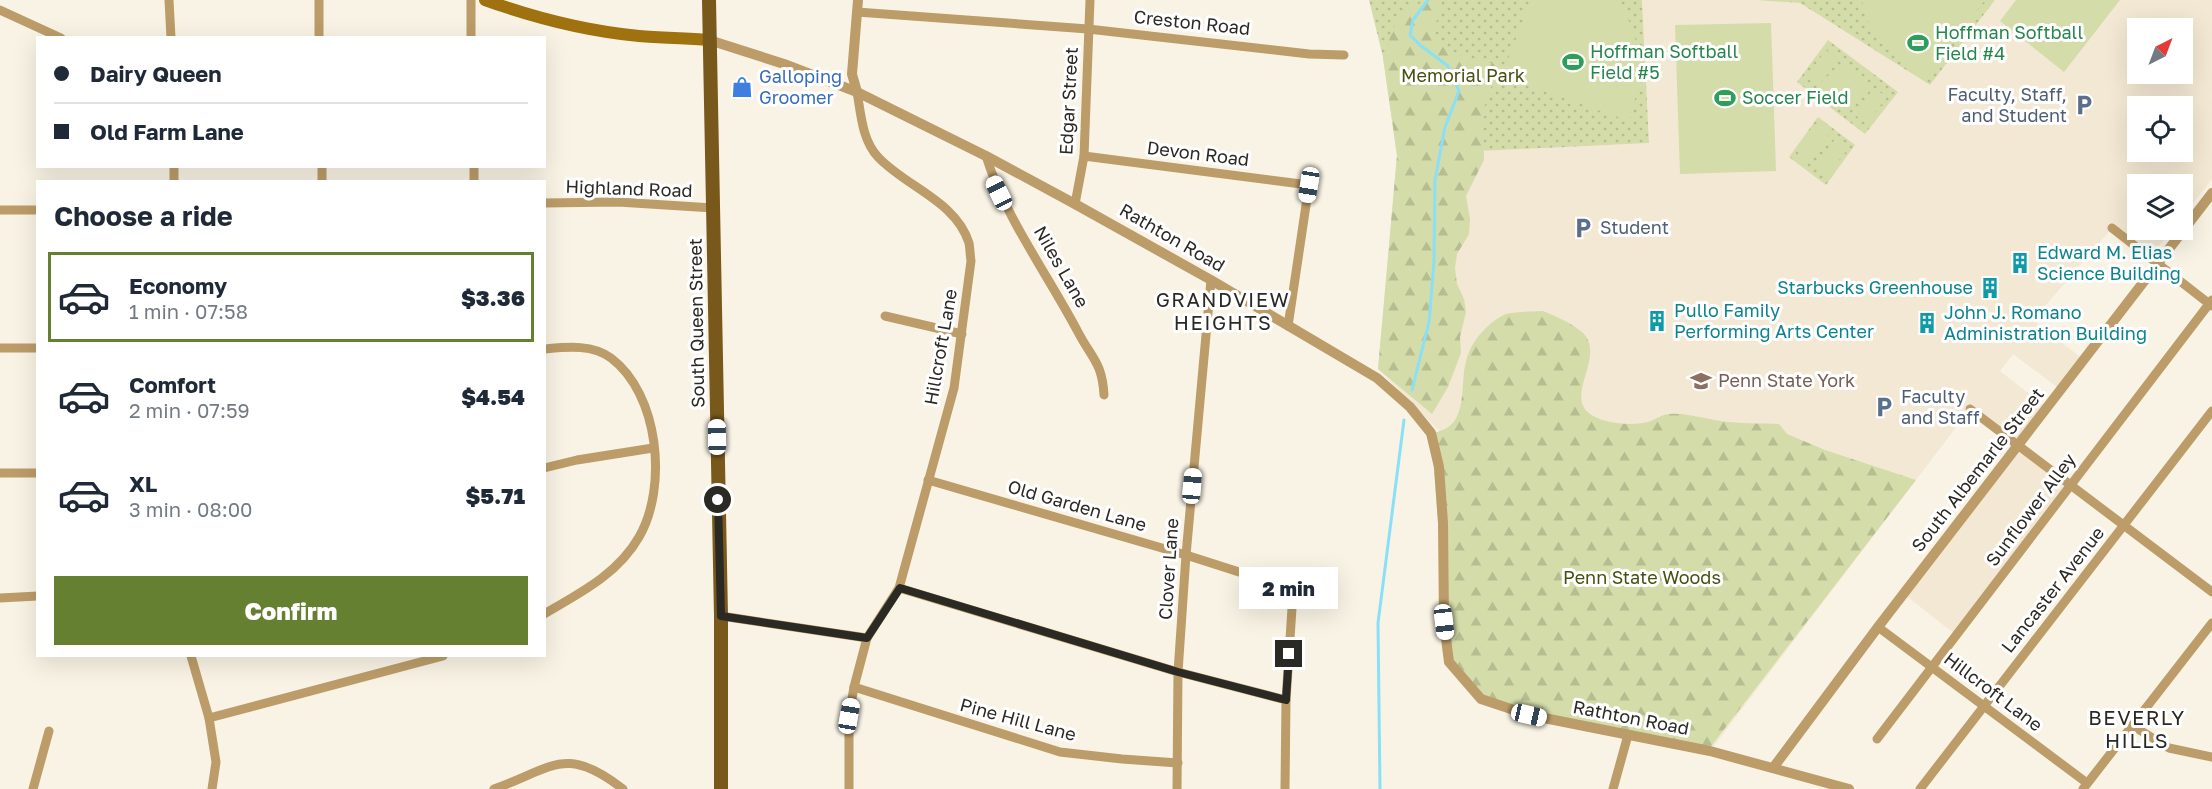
<!DOCTYPE html>
<html lang="en">
<head>
<meta charset="utf-8">
<style>
  body { margin:0; font-family:"Golos Text",sans-serif; background:#f6f6f7; color:#1f2937; height:100vh; display:flex; flex-direction:column; font-size:22px; white-space:nowrap }
  * { box-sizing:border-box; margin:0 }
  p { font-size:20px; color:#747a83 }
  .icon { flex:none; width:33px; height:33px; fill:none; stroke:currentColor; stroke-width:2; stroke-linecap:round; stroke-linejoin:round }
  .map { position:relative; flex:1; overflow:hidden }
  .details { position:absolute; left:36px; top:180px; width:510px; height:477px; display:flex; flex-direction:column; background:#fff; border-radius:0px; box-shadow:0 6px 24px #0002 }
  .details>* { flex:none }
  .top-card { position:absolute; left:36px; top:36px; width:510px; height:132px; border-radius:0px; box-shadow:0 6px 24px #0002; display:grid; align-content:center; height:132px; padding:0 18px; background:#fff }
  .needle { width:39px; rotate:42deg }
  .tools { position:absolute; left:2127px; top:18px; display:grid; gap:12px }
  .tools a { display:grid; place-items:center; width:66px; height:66px; border-radius:0px; background:#fff; box-shadow:0 6px 24px #0002; font-size:30px }
  .end { position:absolute; width:27px; height:27px; margin:-14px; border:8px solid #2b2924; background:#fff; box-shadow:0 0 0 3px #fff }
  .from { border-radius:50% }
  .bubble { position:absolute; height:42px; border-radius:0px; background:#fff; box-shadow:0 6px 24px #0002; font-size:20px; font-weight:800; line-height:42px; text-align:center }
  .car { position:absolute; width:18px; height:36px; margin:-18px -9px; border-radius:8px; box-shadow:0 0 4px 2px #0007; background:linear-gradient(#fff 24%,#345 0 40%,#fff 0 76%,#345 0 86%,#fff 0) }
  .top-card b { display:flex; align-items:center; gap:21px; height:57px; font-size:22px }
  .top-card b+b { border-top:2px solid #e0e1e3 }
  .top-card i { width:15px; height:15px; background:#1f2937 }
  ul { padding:0; list-style:none }
  li { display:flex; align-items:center; gap:18px; height:90px; margin:0 12px 9px; padding:0 6px; border:3px solid transparent; border-radius:0px }
  li div { flex:1 }
  li b { display:block; font-size:22px }
  li em { font-style:normal; font-weight:800 }
  li.active { border-color:#668032 }
  li>.icon { width:54px; height:54px; stroke-width:1.5 }
  h2 { padding:0 18px; font-size:27px; line-height:72px }
  .button { display:flex; gap:12px; margin-top:auto; padding:12px 18px }
  .button a { flex:1; height:69px; border-radius:0px; background:#668032; color:#fff; font-size:24px; font-weight:800; line-height:69px; text-align:center }
  .map>svg:first-child { display:block }
  .education { fill:#f3e8d3; fill-rule:evenodd }
  .green { fill:url(#green-dots) }
  .forest { fill:url(#forest-firs) }
  .pitch { fill:#d4dca9 }
  .lines { fill:none; stroke-linecap:round; stroke-linejoin:round }
  .stream { stroke:#8ae0f7; stroke-width:3 }
  .minor { stroke:#bc9c69; stroke-width:9 }
  .tertiary { stroke:#bc9c69; stroke-width:10 }
  .secondary { stroke:#9f710f; stroke-width:12 }
  .primary { stroke:#79581b; stroke-width:14 }
  .route { stroke:#2b2924; stroke-width:8 }
  .labels { text-anchor:middle; stroke-width:6; stroke-linejoin:round; paint-order:stroke }
  .street-label { font-size:18px; fill:#2b2924; stroke:#fff }
  .leisure-label { font-size:18px; fill:#27864d; stroke:#fff; text-anchor:start }
  .park-label { font-size:18px; fill:#49500f; stroke:#fff }
  .shop-label { font-size:18px; fill:#366cbe; stroke:#fff; text-anchor:start }
  .service-label { font-size:18px; fill:#4e5e75; stroke:#fff; text-anchor:start }
  .culture-label { font-size:18px; fill:#0d838f; stroke:#fff; text-anchor:start }
  .education-label { font-size:18px; fill:#785e54; stroke:#fff; text-anchor:start }
  .neighbourhood-label { font-size:20px; letter-spacing:1.5px; fill:#2b2924; stroke:#fff }
</style>
</head>
<body>
<div class="map">
<svg width="2212" height="789" viewBox="0 0 2212 789">
  <defs>
    <pattern id="green-dots" width="8" height="8" patternUnits="userSpaceOnUse" patternTransform="scale(1.5)"><rect width="8" height="8" fill="#d4dca9"/><path d="M2 2h.1M6 6h.1" fill="none" stroke="#b6bd91" stroke-width="1.8" stroke-linecap="round"/></pattern>
    <pattern id="forest-firs" width="22" height="20" patternUnits="userSpaceOnUse" patternTransform="scale(1.5)"><rect width="22" height="20" fill="#d4dca9"/><path d="M5 1l3.5 6h-7zM16 11l3.5 6h-7z" fill="#b6bd91"/></pattern>
  </defs>
  <rect width="100%" height="100%" fill="#f9f3e5"/>
  <!-- education -->
  <path class="education" d="M 1642,0 L 1754,0 L 1800,3 L 1930,85 L 1995,0 L 2212,0 L 2212,179 L 2183,216 L 2182,184 L 2138,184 L 2138,230 L 2172,230 L 2155,251 L 2112,228 L 2033,320 L 2084,360 L 2061,390 L 2013,354 L 2000,371 L 2047,408 L 2018,445 L 2070,485 L 1956,635 L 1904,594 L 2018,446 L 1970,409 L 1710,751 L 1440,432 L 1378,369 L 1397,155 L 1649,143 ZM 2138,28 L 2182,28 L 2182,74 L 2138,74 ZM 2138,106 L 2182,106 L 2182,152 L 2138,152 Z"/>
  <!-- green -->
  <g class="green">
    <polygon points="1369,0 1642,0 1649,143 1397,155 1383,57"/>
    <polygon points="1755,0 1995,0 1930,85 1800,3"/>
    <polygon points="1828,40 1898,92 1865,134 1797,82"/>
    <polygon points="1818,117 1855,145 1826,185 1789,157"/>
  </g>
  <!-- forest -->
  <g class="forest">
    <polygon points="1422,0 1442,0 1433,36 1449,53 1495,64 1491,89 1485,104 1483,127 1484,160 1466,196 1470,219 1469,234 1457,254 1455,268 1457,284 1464,299 1466,312 1460,337 1461,353 1448,387 1432,414 1378,369 1397,155 1383,57 1393,29 1404,10 1421,3"/>
    <path d="M 1543,311 C 1557,317 1572,323 1583,333 C 1606,356 1564,396 1590,414 C 1605,424 1631,426 1648,422 C 1655,420 1662,414 1670,414 C 1686,412 1712,421 1729,422 C 1746,424 1763,423 1779,424 L 1787,434 L 1825,450 L 1916,480 L 1709,749 L 1693,748 L 1481,699 L 1449,662 L 1431,433 C 1468,429 1460,393 1465,366 C 1468,350 1475,338 1487,327 C 1492,322 1499,317 1506,314 C 1518,311 1531,312 1543,311 Z"/>
  </g>
  <!-- pitch -->
  <g class="pitch">
    <path d="M 1531,0 L 1617,0 C 1644,39 1643,78 1629,121 L 1507,78 L 1503,80 L 1500,73 L 1503,72 Z"/>
    <path d="M 1862,0 L 1985,0 L 1926,79 C 1900,60 1866,36 1862,0 Z"/>
    <polygon points="2016,0 2120,0 2064,72 2000,21"/>
    <polygon points="1771,23 1776,171 1680,174 1675,25"/>
    <polygon points="1826,50 1839,60 1818,86 1806,77"/>
    <polygon points="1843,63 1855,73 1834,99 1822,89"/>
    <polygon points="1858,76 1871,85 1850,111 1838,102"/>
    <polygon points="1874,88 1887,97 1866,124 1854,114"/>
    <polygon points="1822,122 1829,128 1826,132 1829,134 1808,161 1806,159 1802,163 1795,158 1799,153 1796,151 1816,125 1819,126"/>
    <polygon points="1835,139 1848,149 1827,175 1815,166"/>
  </g>
  <g class="lines">
    <!-- stream -->
    <g class="stream">
      <polyline points="1412,390 1429,322 1434,261 1435,180 1445,127 1459,91 1448,66 1420,45 1410,35 1413,20 1428,0"/>
      <polyline points="1380,789 1378,623 1404,420"/>
    </g>
    <!-- minor -->
    <g class="minor">
      <polyline points="169,0 171,38"/>
      <polyline points="319,0 319,38"/>
      <polyline points="471,0 471,38"/>
      <polyline points="0,10 61,38"/>
      <polyline points="857,12 1088,29 1309,54 1344,55"/>
      <path d="M 986,156 C 1005,217 1048,275 1078,332 C 1092,359 1102,362 1104,395"/>
      <polyline points="1084,156 1309,185 1288,326"/>
      <polyline points="174,166 174,182"/>
      <polyline points="322,166 322,182"/>
      <polyline points="474,166 474,182"/>
      <polyline points="544,203 618,202 713,208"/>
      <polyline points="1075,204 1084,156 1090,0"/>
      <polyline points="0,210 38,210"/>
      <polyline points="2112,228 2212,306"/>
      <polyline points="885,316 962,334"/>
      <polyline points="0,348 38,348"/>
      <path d="M 544,349 C 567,347 592,344 611,358 C 659,394 668,487 639,537 C 618,574 580,593 544,614"/>
      <polyline points="1970,409 2212,592"/>
      <polyline points="544,468 577,460 653,448"/>
      <polyline points="0,473 38,473"/>
      <polyline points="928,480 1186,555 1286,587 1291,592 1292,608 1286,700 1285,789"/>
      <polyline points="899,588 1178,672 1286,700"/>
      <polyline points="0,598 38,596"/>
      <polyline points="721,616 867,638"/>
      <polyline points="1878,627 2087,783"/>
      <polyline points="191,656 209,718 216,762 212,789"/>
      <polyline points="854,687 1060,752 1122,759 1178,763"/>
      <polyline points="209,718 443,656"/>
      <polyline points="2133,726 2169,748 2212,757"/>
      <polyline points="1877,739 2212,300"/>
      <polyline points="33,789 49,731"/>
      <path d="M 494,789 C 553,768 565,744 623,789"/>
      <path d="M 849,789 L 849,716 L 854,687 L 867,638 L 899,588 L 954,388 L 971,261 C 970,255 970,248 969,243 C 956,201 906,187 878,157 C 862,140 861,114 857,92"/>
      <polyline points="1177,789 1178,672 1186,555 1211,280"/>
      <polyline points="1613,789 1628,735"/>
      <polyline points="1920,789 2212,411"/>
      <polyline points="2083,789 2212,623"/>
    </g>
    <!-- tertiary -->
    <g class="tertiary">
      <polyline points="709,40 784,64 857,92 986,156 1075,204 1211,280 1377,378 1410,407 1431,433 1439,467 1443,523 1444,623 1449,662 1481,699 1529,715 1710,751 1849,789"/>
      <polyline points="857,92 852,74 858,0"/>
      <polyline points="1773,768 1878,627 2212,193"/>
    </g>
    <!-- secondary -->
    <path class="secondary" d="M 485,0 C 535,18 586,31 639,36 C 662,38 686,38 709,40"/>
    <!-- primary -->
    <polyline class="primary" points="709,0 721,616 721,789"/>
  </g>
  <g class="lines">
    <!-- route -->
    <polyline class="route" points="718,500 721,616 867,638 900,588 1178,672 1286,700 1289,654"/>
  </g>
  <!-- icons -->
  <defs>
    <symbol id="stadium-bare" viewBox="-9 -9 18 18"><path d="M0-5a6.5 5 0 1 0 0 10a6.5 5 0 1 0 0-10ZM-3.5-1.8h7v3.6h-7Z" fill="#2e9e5b" stroke="#fff" stroke-width="2.5" paint-order="stroke"/></symbol>
    <symbol id="shop-bare" viewBox="-9 -9 18 18"><path d="M-5-2.5h2.3a2.7 3.5 0 0 1 5.4 0H5L5.5 6h-11ZM-1.5-2.5h3a1.5 2.3 0 0 0-3 0Z" fill="#3f7fe0" stroke="#fff" stroke-width="2.5" paint-order="stroke"/></symbol>
    <symbol id="parking-bare" viewBox="-9 -9 18 18"><path d="M-3.5-5.5H1a3.5 3.5 0 0 1 0 7H-1V5.5H-3.5ZM-1-3.4V-.6H.8a1.4 1.4 0 0 0 0-2.8Z" fill="#5c6f8a" stroke="#fff" stroke-width="2.5" paint-order="stroke"/></symbol>
    <symbol id="building-bare" viewBox="-9 -9 18 18"><path d="M-4-6H4V6H1V3H-1V6H-4ZM-2.5-4.3h1.7v1.8h-1.7ZM.8-4.3h1.7v1.8H.8ZM-2.5-1h1.7V.8h-1.7ZM.8-1h1.7V.8H.8Z" fill="#0f9aa8" stroke="#fff" stroke-width="2.5" paint-order="stroke"/></symbol>
    <symbol id="university-bare" viewBox="-9 -9 18 18"><path d="M0-5L7-2L0 1L-7-2ZM-4 1L0 2.5L4 1V4Q0 6-4 4Z" fill="#8d6e63" stroke="#fff" stroke-width="2.5" paint-order="stroke"/></symbol>
  </defs>
  <g fill-rule="evenodd">
    <use href="#stadium-bare" x="1903" y="28" width="30" height="30"/>
    <use href="#stadium-bare" x="1558" y="47" width="30" height="30"/>
    <use href="#shop-bare" x="727" y="72" width="30" height="30"/>
    <use href="#stadium-bare" x="1710" y="83" width="30" height="30"/>
    <use href="#parking-bare" x="2069" y="90" width="30" height="30"/>
    <use href="#parking-bare" x="1568" y="213" width="30" height="30"/>
    <use href="#building-bare" x="2005" y="248" width="30" height="30"/>
    <use href="#building-bare" x="1975" y="273" width="30" height="30"/>
    <use href="#building-bare" x="1642" y="306" width="30" height="30"/>
    <use href="#building-bare" x="1912" y="308" width="30" height="30"/>
    <use href="#university-bare" x="1686" y="366" width="30" height="30"/>
    <use href="#parking-bare" x="1869" y="392" width="30" height="30"/>
  </g>
  <g class="labels">
    <!-- street labels -->
    <g class="street-label">
      <text transform="translate(1192 23) rotate(6)" y="6">Creston Road</text>
      <text transform="translate(1069 101) rotate(-87)" y="6">Edgar Street</text>
      <text transform="translate(1198 154) rotate(7)" y="6">Devon Road</text>
      <text transform="translate(629 189) rotate(2)" y="6">Highland Road</text>
      <text transform="translate(1172 238) rotate(30)" y="6">Rathton Road</text>
      <text transform="translate(1061 267) rotate(60)" y="6">Niles Lane</text>
      <text transform="translate(697 323) rotate(-91)" y="6">South Queen Street</text>
      <text transform="translate(941 347) rotate(-80)" y="6">Hillcroft Lane</text>
      <text transform="translate(1978 470) rotate(-52)" y="6">South Albemarle Street</text>
      <text transform="translate(1077 506) rotate(16)" y="6">Old Garden Lane</text>
      <text transform="translate(2031 510) rotate(-53)" y="6">Sunflower Alley</text>
      <text transform="translate(1169 569) rotate(-86)" y="6">Clover Lane</text>
      <text transform="translate(2053 590) rotate(-52)" y="6">Lancaster Avenue</text>
      <text transform="translate(1993 692) rotate(37)" y="6">Hillcroft Lane</text>
      <text transform="translate(1631 718) rotate(11)" y="6">Rathton Road</text>
      <text transform="translate(1018 720) rotate(15)" y="6">Pine Hill Lane</text>
    </g>
    <!-- leisure labels -->
    <g class="leisure-label">
      <text x="1935" y="39">Hoffman Softball<tspan x="1935" dy="21">Field #4</tspan></text>
      <text x="1590" y="58">Hoffman Softball<tspan x="1590" dy="21">Field #5</tspan></text>
      <text x="1742" y="104">Soccer Field</text>
    </g>
    <!-- park labels -->
    <g class="park-label">
      <text x="1463" y="82">Memorial Park</text>
      <text x="1642" y="584">Penn State Woods</text>
    </g>
    <!-- shop labels -->
    <g class="shop-label">
      <text x="759" y="83">Galloping<tspan x="759" dy="21">Groomer</tspan></text>
    </g>
    <!-- service labels -->
    <g class="service-label">
      <text x="2067" y="101" text-anchor="end">Faculty, Staff,<tspan x="2067" dy="21">and Student</tspan></text>
      <text x="1600" y="234">Student</text>
      <text x="1901" y="403">Faculty<tspan x="1901" dy="21">and Staff</tspan></text>
    </g>
    <!-- culture labels -->
    <g class="culture-label">
      <text x="2037" y="259">Edward M. Elias<tspan x="2037" dy="21">Science Building</tspan></text>
      <text x="1973" y="294" text-anchor="end">Starbucks Greenhouse</text>
      <text x="1674" y="317">Pullo Family<tspan x="1674" dy="21">Performing Arts Center</tspan></text>
      <text x="1944" y="319">John J. Romano<tspan x="1944" dy="21">Administration Building</tspan></text>
    </g>
    <!-- education labels -->
    <g class="education-label">
      <text x="1718" y="387">Penn State York</text>
    </g>
    <!-- neighbourhood labels -->
    <g class="neighbourhood-label">
      <text x="1223" y="307">GRANDVIEW<tspan x="1223" dy="23">HEIGHTS</tspan></text>
      <text x="2137" y="725">BEVERLY<tspan x="2137" dy="23">HILLS</tspan></text>
    </g>
  </g>
</svg>
<div class="tools">
<a><svg class="needle" viewBox="-14 -14 28 28"><path d="M0-13l5 13h-10z" fill="#e53935"/><path d="M0 13l5-13h-10z" fill="#747a83"/></svg></a>
<a><svg class="icon" aria-label="locate" viewBox="0 0 24 24"><circle cx="12" cy="12" r="6"/><path d="M12 2v4M12 18v4M2 12h4M18 12h4"/></svg></a>
<a><svg class="icon" aria-label="layers" viewBox="0 0 24 24"><path d="M12 4l9 5-9 5-9-5zM3 14l9 5 9-5"/></svg></a>
</div>
<i class="end from" style="left:718px;top:500px"></i>
<i class="end" style="left:1289px;top:654px"></i>
<div class="bubble" style="left:1239px;top:567px;width:99px">2 min</div>
<i class="car" style="left:1309px;top:185px;rotate:189deg"></i>
<i class="car" style="left:999px;top:193px;rotate:334deg"></i>
<i class="car" style="left:717px;top:437px;rotate:359deg"></i>
<i class="car" style="left:1192px;top:486px;rotate:5deg"></i>
<i class="car" style="left:1444px;top:622px;rotate:173deg"></i>
<i class="car" style="left:1529px;top:715px;rotate:103deg"></i>
<i class="car" style="left:849px;top:716px;rotate:10deg"></i>
<div class="top-card">
<b><i class="from"></i>Dairy Queen</b>
<b><i></i>Old Farm Lane</b>
</div>
<section class="details">
<h2>Choose a ride</h2>
<ul>
<li class="active"><svg class="icon" aria-label="car" viewBox="0 0 24 24"><path d="M5 17H2v-5l4-1 3-4h7l3 4 3 1v5h-3M9 17h6M6 11h13"/><circle cx="7" cy="17" r="2"/><circle cx="17" cy="17" r="2"/></svg><div><b>Economy</b><p>1 min · 07:58</p></div><em>$3.36</em></li>
<li><svg class="icon" aria-label="car" viewBox="0 0 24 24"><path d="M5 17H2v-5l4-1 3-4h7l3 4 3 1v5h-3M9 17h6M6 11h13"/><circle cx="7" cy="17" r="2"/><circle cx="17" cy="17" r="2"/></svg><div><b>Comfort</b><p>2 min · 07:59</p></div><em>$4.54</em></li>
<li><svg class="icon" aria-label="car" viewBox="0 0 24 24"><path d="M5 17H2v-5l4-1 3-4h7l3 4 3 1v5h-3M9 17h6M6 11h13"/><circle cx="7" cy="17" r="2"/><circle cx="17" cy="17" r="2"/></svg><div><b>XL</b><p>3 min · 08:00</p></div><em>$5.71</em></li>
</ul>
<div class="button"><a>Confirm</a></div>
</section>
</div>
</body>
</html>
